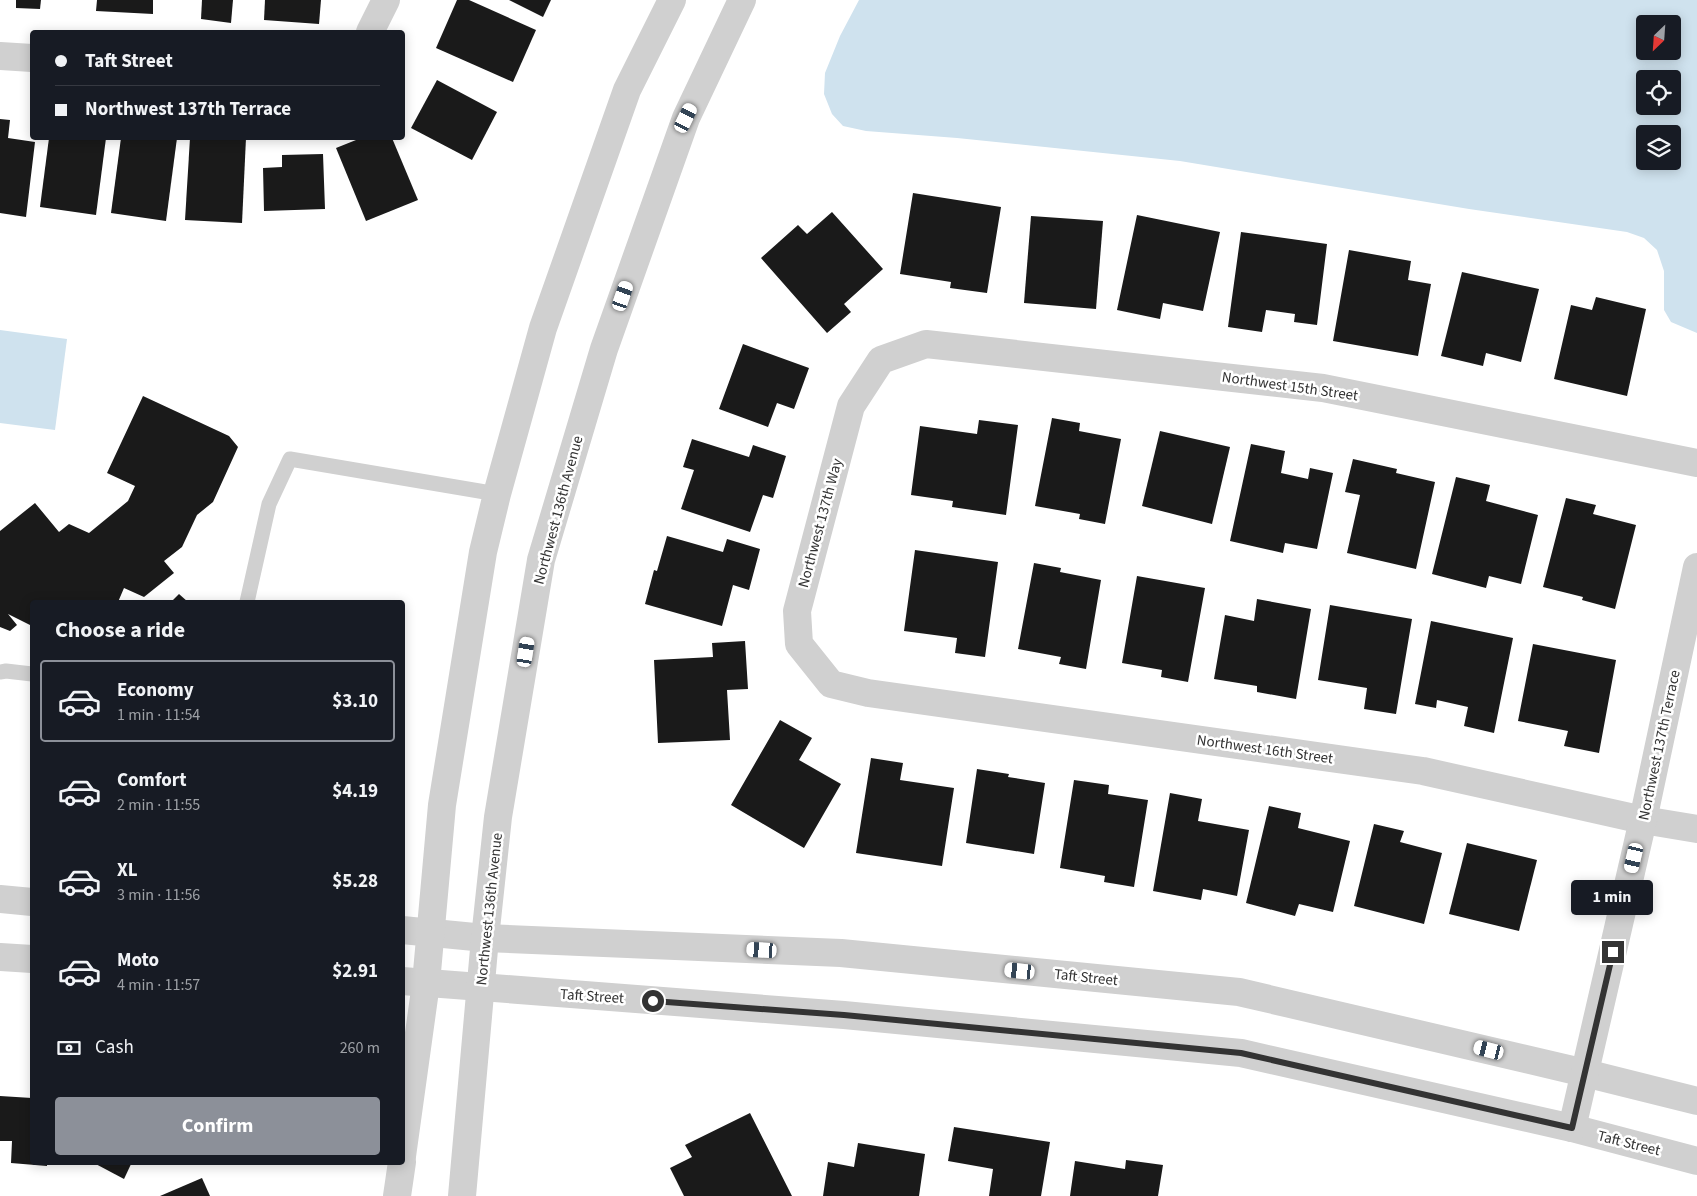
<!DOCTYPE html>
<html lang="en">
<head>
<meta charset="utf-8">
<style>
  body { margin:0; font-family:"Source Sans 3",sans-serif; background:#20242c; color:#f1f3f6; height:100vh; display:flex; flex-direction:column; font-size:19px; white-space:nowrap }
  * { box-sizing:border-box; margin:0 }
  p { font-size:16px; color:#9ea1a6 }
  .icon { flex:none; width:28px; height:28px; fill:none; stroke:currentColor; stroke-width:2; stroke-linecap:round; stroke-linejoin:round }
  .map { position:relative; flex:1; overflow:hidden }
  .details { position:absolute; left:30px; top:600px; width:375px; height:565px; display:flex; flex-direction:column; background:#171b24; border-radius:5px; box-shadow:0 2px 12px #0003 }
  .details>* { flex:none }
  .guide { position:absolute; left:30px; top:30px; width:375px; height:110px; border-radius:5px; box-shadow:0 2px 12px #0003; display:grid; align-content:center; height:110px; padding:0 25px; background:#171b24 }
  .needle { width:32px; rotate:205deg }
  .fabs { position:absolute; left:1636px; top:15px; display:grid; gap:10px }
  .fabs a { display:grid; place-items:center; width:45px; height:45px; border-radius:5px; background:#171b24; box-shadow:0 2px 12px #0003; font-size:25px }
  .end { position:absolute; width:22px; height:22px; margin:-11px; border:6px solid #333; background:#fff; box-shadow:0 0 0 2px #fff }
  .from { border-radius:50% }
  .bubble { position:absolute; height:35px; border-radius:5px; background:#171b24; box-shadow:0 2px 12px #0003; font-size:16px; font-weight:700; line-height:35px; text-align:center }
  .car { position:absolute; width:15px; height:30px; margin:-15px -8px; border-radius:6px; box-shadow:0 0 4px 1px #0007; background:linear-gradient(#fff 24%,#345 0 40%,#fff 0 76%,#345 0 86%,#fff 0) }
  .guide b { display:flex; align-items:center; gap:18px; height:48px; font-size:19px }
  .guide b+b { border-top:1px solid #363941 }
  .guide i { width:12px; height:12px; background:#f1f3f6 }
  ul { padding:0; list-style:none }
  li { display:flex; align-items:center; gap:15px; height:82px; margin:0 10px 8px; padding:0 15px; border:2px solid transparent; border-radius:5px }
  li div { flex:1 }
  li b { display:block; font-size:19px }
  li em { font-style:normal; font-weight:700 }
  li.selected { border-color:#8c9099 }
  li>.icon { width:45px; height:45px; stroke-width:1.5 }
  h2 { padding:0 25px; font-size:22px; line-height:60px }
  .pay { display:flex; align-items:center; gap:12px; height:55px; padding:0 25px; font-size:19px }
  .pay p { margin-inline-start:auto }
  .action { display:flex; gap:10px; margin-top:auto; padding:10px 25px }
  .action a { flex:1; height:58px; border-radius:5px; background:#8c9099; color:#fff; font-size:20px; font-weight:700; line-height:58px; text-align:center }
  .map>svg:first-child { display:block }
  .water { fill:#cfe2ee; fill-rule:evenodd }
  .building { fill:#1a1a1a }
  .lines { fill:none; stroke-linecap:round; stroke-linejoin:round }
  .service { stroke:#d0d0d0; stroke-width:15 }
  .minor { stroke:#d0d0d0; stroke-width:28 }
  .route { stroke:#333; stroke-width:6 }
  .labels { text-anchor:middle; stroke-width:5; stroke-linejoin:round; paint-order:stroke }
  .street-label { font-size:15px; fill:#333; stroke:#fff }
</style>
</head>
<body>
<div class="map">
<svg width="1697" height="1196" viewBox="0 0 1697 1196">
  <rect width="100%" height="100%" fill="#fff"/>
  <!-- water -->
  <g class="water">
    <path d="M 859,0 L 1697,0 L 1697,333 L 1671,322 L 1664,310 L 1664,271 L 1657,250 L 1644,238 L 1627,232 L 1469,209 L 1180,161 L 957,138 L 866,131 L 843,126 L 832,114 L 824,94 L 825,73 L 840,36 ZM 1645,24 L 1672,24 L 1672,51 L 1645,51 ZM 1645,79 L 1672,79 L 1672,106 L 1645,106 ZM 1645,134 L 1672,134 L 1672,161 L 1645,161 Z"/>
    <polygon points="0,330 67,339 55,430 0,423"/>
  </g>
  <!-- building -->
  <g class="building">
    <polygon points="16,0 41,0 40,9 16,8"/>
    <polygon points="97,0 153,0 153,14 96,11"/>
    <polygon points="202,0 233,0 231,23 201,19"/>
    <polygon points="265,0 321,0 319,24 264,20"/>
    <polygon points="457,0 469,0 536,30 513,82 436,48"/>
    <polygon points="509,0 551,0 543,17"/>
    <polygon points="437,80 497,112 472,160 411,128"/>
    <polygon points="0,119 10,120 8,138 35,142 26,217 0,213"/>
    <polygon points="49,138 106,138 96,215 40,207"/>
    <polygon points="121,138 177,138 166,221 111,213"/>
    <polygon points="190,138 246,138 242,223 185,220"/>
    <polygon points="361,138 392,138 418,200 366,221 336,148"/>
    <polygon points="323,154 325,209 264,211 263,168 282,167 282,155"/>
    <polygon points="913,193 1001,207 987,293 950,288 951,282 900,274"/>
    <polygon points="832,212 883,269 844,304 851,312 827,333 761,258 798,225 807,234"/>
    <polygon points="1137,215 1220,232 1203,311 1163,303 1160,319 1117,310"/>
    <polygon points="1031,216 1103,221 1096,309 1024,303"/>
    <polygon points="1241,232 1327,244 1317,325 1294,322 1295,314 1266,310 1262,332 1228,327"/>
    <polygon points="1349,250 1411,261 1408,280 1431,284 1418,356 1333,341"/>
    <polygon points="1462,272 1539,289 1521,362 1486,353 1483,366 1441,356"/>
    <polygon points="1596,297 1646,309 1627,396 1554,379 1571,305 1592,310"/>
    <polygon points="743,344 809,368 794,409 777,403 768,427 719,409"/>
    <polygon points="143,396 229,436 238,447 213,502 197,515 182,547 164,561 174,573 144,597 124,588 118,602 32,602 32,626 8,614 17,625 10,631 0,627 0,531 35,503 59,532 69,524 89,533 128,501 135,486 107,473"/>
    <polygon points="1052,418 1080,423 1079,431 1121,439 1105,524 1079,519 1080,514 1035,506"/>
    <polygon points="979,420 1018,425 1006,515 952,507 953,501 911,495 920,426 977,434"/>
    <polygon points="1160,431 1230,447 1212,524 1142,506"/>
    <polygon points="692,439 749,457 753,445 786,456 773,498 763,495 750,532 681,509 694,470 683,467"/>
    <polygon points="1251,444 1285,451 1281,473 1308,479 1310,468 1333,473 1317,549 1285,543 1283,553 1230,541"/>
    <polygon points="1353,459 1397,469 1396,473 1435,482 1416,569 1347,553 1360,495 1345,492"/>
    <polygon points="1456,477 1490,485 1486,501 1538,515 1521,584 1489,576 1486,588 1432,574"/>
    <polygon points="1566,498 1596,505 1593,514 1636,525 1615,609 1582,600 1583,597 1543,587"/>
    <polygon points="667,536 723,552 727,539 760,549 749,590 733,585 722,626 645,604 654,570 657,571"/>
    <polygon points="915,550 998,562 985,657 955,653 957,638 904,631"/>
    <polygon points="1034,563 1061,568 1060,572 1101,580 1086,669 1059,664 1061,657 1018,649"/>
    <polygon points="1137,576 1205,588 1188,682 1161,677 1162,670 1122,663"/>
    <polygon points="179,594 188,602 171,602"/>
    <polygon points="1257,599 1311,609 1296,699 1257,692 1257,686 1214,679 1225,615 1254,621"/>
    <polygon points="1330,605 1412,619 1396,714 1364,709 1367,688 1318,680"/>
    <polygon points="1431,621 1513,638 1494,733 1464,726 1468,707 1437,700 1436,708 1415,704"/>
    <polygon points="745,641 748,689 727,690 730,740 658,743 654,660 713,657 712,643"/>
    <polygon points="1533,644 1616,660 1599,753 1564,746 1568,731 1518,721"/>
    <polygon points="780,720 812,738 799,760 841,784 804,848 731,805"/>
    <polygon points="871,758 903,763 900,780 954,788 942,866 856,853"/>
    <polygon points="977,769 1009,774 1008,777 1045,783 1034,854 966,843"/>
    <polygon points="1074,780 1109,785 1108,794 1148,800 1134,887 1104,882 1105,876 1060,868"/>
    <polygon points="1170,793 1202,799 1198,821 1249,830 1237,896 1203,889 1201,900 1153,891"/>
    <polygon points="1269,806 1301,813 1298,828 1350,841 1333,912 1299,904 1295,916 1246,903"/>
    <polygon points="1374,824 1404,831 1400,842 1442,853 1424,924 1354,906"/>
    <polygon points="1467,843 1537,860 1519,931 1449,914"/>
    <polygon points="0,1096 32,1098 32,1162 47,1162 47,1166 11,1163 12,1141 0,1141"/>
    <polygon points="750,1113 792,1196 684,1196 670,1168 692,1157 685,1145"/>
    <polygon points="954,1127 1050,1142 1041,1196 989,1196 993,1169 948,1161"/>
    <polygon points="858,1143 925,1154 919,1196 823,1196 828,1162 854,1167"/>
    <polygon points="1126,1160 1163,1165 1158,1196 1070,1196 1075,1161 1125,1169"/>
    <polygon points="92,1162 132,1162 124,1179"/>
    <polygon points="202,1178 210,1196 160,1196"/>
  </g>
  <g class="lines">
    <!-- service -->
    <g class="service">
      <polyline points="247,602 269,504 290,459 497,494"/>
      <polyline points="0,672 6,671 32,674"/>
    </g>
    <!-- minor -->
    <g class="minor">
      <polyline points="370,32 386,0"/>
      <polyline points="0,56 32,58"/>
      <polyline points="1697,463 1323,388 926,344 881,360 851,406 797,611 799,644 831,684 868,693 1423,771 1643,820 1697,829"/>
      <polyline points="0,899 32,902"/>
      <polyline points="402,930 485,938 841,953 1239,992 1585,1073 1697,1101"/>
      <polyline points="0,957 32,959"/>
      <polyline points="402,981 844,1015 1241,1053 1572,1128 1697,1161"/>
      <polyline points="1572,1128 1643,820 1697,567"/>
      <polyline points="402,1156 426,983 442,805 483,552 497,494 543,328 627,90 672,0"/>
      <polyline points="397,1196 402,1162"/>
      <polyline points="462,1196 485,938 498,817 541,560 604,349 686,118 742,0"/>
    </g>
  </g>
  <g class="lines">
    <!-- route -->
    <polyline class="route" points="653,1001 844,1015 1241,1053 1572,1128 1613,952"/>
  </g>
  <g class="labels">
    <!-- street labels -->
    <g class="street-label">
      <text transform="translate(1290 386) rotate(8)" y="5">Northwest 15th Street</text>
      <text transform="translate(558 510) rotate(-75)" y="5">Northwest 136th Avenue</text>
      <text transform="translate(820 523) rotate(-75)" y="5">Northwest 137th Way</text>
      <text transform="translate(1659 745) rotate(-78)" y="5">Northwest 137th Terrace</text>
      <text transform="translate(1265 749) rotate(8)" y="5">Northwest 16th Street</text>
      <text transform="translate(489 909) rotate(-84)" y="5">Northwest 136th Avenue</text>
      <text transform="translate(1086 977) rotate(6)" y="5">Taft Street</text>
      <text transform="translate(592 996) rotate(4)" y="5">Taft Street</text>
      <text transform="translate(1629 1143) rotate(14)" y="5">Taft Street</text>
    </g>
  </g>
</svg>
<div class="fabs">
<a><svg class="needle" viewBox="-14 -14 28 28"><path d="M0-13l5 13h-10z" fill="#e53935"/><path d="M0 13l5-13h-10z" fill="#9ea1a6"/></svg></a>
<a><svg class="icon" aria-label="locate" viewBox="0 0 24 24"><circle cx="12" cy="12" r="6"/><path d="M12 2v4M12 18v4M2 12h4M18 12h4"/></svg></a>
<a><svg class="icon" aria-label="layers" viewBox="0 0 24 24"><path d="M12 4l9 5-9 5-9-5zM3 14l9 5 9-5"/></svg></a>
</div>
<i class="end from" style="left:653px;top:1001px"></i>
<i class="end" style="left:1613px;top:952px"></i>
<div class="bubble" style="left:1571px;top:880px;width:82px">1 min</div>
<i class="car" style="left:686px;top:118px;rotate:26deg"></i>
<i class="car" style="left:623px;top:296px;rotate:19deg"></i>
<i class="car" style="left:526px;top:652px;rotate:9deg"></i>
<i class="car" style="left:1634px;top:858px;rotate:193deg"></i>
<i class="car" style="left:762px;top:950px;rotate:273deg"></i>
<i class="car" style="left:1020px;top:971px;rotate:276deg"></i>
<i class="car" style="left:1489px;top:1050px;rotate:284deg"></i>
<div class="guide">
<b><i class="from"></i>Taft Street</b>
<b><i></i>Northwest 137th Terrace</b>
</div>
<section class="details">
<h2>Choose a ride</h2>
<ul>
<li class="selected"><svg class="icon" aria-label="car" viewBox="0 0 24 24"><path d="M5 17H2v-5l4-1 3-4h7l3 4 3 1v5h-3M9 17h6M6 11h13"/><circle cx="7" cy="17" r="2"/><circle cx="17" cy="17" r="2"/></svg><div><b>Economy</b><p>1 min · 11:54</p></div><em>$3.10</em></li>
<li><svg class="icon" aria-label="car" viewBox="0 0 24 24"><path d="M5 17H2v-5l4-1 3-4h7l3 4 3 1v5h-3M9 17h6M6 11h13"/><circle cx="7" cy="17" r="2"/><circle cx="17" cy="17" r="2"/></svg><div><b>Comfort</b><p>2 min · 11:55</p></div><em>$4.19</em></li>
<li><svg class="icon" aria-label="car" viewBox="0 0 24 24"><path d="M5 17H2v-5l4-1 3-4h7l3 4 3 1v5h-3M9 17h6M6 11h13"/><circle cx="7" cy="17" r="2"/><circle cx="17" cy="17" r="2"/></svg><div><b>XL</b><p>3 min · 11:56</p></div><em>$5.28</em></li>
<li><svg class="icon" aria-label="car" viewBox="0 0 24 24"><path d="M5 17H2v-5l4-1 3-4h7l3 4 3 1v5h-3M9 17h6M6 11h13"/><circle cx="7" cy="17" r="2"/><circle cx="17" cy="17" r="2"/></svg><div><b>Moto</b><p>4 min · 11:57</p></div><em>$2.91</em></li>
</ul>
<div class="pay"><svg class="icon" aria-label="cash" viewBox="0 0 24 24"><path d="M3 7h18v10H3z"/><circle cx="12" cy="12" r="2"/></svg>Cash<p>260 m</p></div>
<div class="action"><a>Confirm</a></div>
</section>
</div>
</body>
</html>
